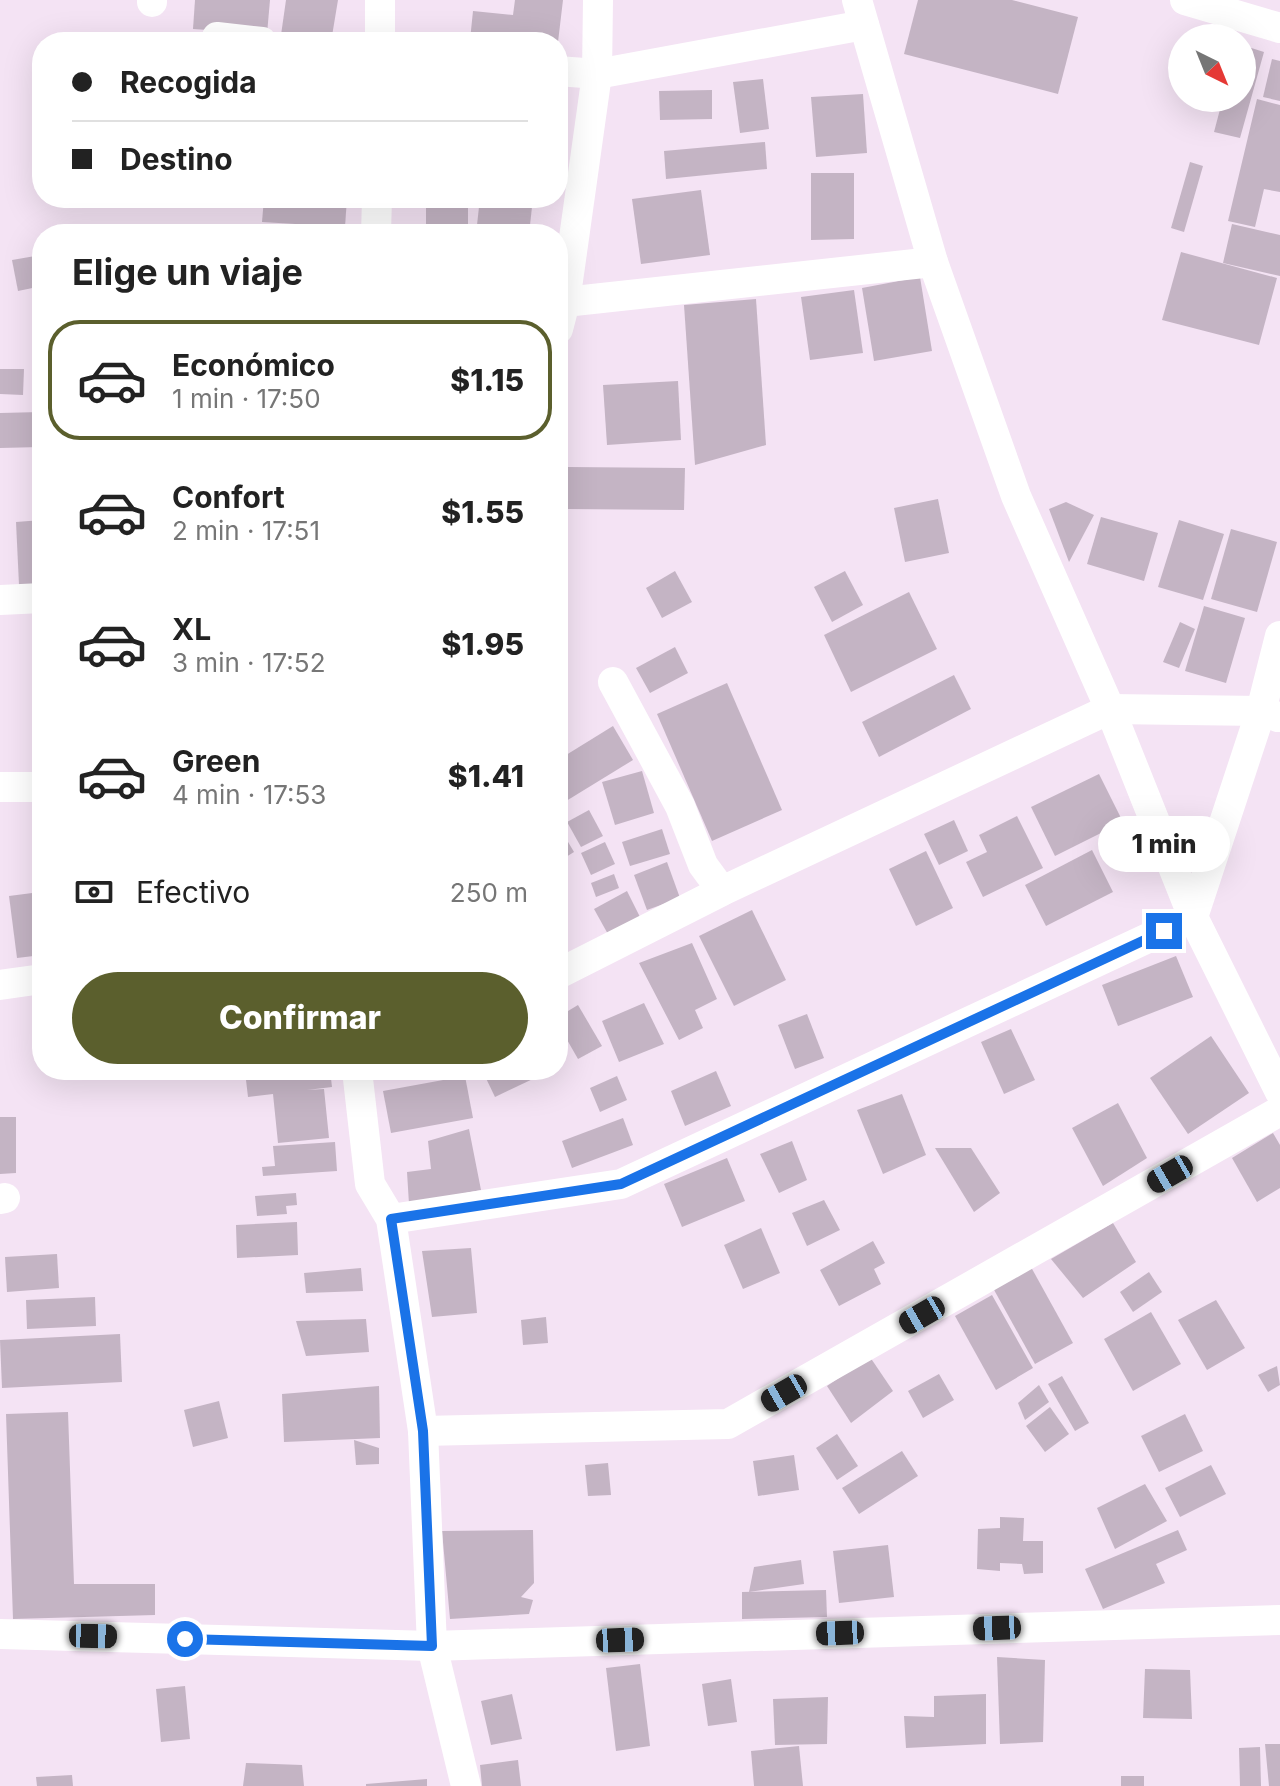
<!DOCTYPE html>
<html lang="es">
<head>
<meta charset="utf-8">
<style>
  body { margin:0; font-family:Inter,sans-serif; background:#f6f6f6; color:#222; height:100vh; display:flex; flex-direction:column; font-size:30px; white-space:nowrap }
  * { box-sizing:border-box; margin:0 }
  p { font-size:26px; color:#767676 }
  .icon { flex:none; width:44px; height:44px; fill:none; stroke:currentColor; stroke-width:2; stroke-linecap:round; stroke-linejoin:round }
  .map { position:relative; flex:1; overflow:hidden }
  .side { position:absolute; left:32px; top:224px; width:536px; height:856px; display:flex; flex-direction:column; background:#fff; border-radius:32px; box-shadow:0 8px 32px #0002 }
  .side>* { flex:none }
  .hud { position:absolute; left:32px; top:32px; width:536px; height:176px; border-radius:32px; box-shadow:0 8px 32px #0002; display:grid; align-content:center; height:176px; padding:0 40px; background:#fff }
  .needle { width:52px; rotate:137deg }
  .buttons { position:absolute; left:1168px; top:24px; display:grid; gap:16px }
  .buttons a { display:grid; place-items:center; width:88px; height:88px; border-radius:50%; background:#fff; box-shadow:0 8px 32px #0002; font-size:40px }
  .end { position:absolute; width:36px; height:36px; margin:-18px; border:10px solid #1a73e8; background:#fff; box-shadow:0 0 0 4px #fff }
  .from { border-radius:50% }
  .bubble { position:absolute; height:56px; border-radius:28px; background:#fff; box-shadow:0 8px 32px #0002; font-size:26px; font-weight:800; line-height:56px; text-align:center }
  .car { position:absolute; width:24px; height:48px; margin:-24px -12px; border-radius:10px; box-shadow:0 0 6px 2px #0007; background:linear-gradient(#222 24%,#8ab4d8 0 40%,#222 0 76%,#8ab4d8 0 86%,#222 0) }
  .hud b { display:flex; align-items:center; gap:28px; height:76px; font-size:30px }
  .hud b+b { border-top:2px solid #e0e0e0 }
  .hud i { width:20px; height:20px; background:#222 }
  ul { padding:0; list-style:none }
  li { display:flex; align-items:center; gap:24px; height:120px; margin:0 16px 12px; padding:0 24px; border:4px solid transparent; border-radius:32px }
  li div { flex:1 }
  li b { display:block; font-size:30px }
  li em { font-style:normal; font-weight:800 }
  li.current { border-color:#5b5f2d }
  li>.icon { width:72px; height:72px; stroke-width:1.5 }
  h2 { padding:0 40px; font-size:36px; line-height:96px }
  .pay { display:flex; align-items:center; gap:20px; height:88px; padding:0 40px; font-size:30px }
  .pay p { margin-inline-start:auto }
  .primary-button { display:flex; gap:16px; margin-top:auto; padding:16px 40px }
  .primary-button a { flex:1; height:92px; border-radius:48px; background:#5b5f2d; color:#fff; font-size:32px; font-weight:800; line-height:92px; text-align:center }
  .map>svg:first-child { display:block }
  .building { fill:#c4b4c4 }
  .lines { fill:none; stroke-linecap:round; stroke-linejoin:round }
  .minor { stroke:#fff; stroke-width:30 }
  .route { stroke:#1a73e8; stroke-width:10 }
</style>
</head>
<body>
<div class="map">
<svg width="1280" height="1786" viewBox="0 0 1280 1786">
  <rect width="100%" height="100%" fill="#f4e3f4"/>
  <!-- building -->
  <g class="building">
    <polygon points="195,0 270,0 267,34 193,29"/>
    <polygon points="286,0 338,0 331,42 281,35"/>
    <polygon points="515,0 563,0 558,42 470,40 473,11 513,15"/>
    <polygon points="918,0 1012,0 1078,17 1058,94 904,54"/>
    <polygon points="1242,45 1264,52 1240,138 1214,132 1223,98 1242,98"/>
    <polygon points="1272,59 1280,61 1280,101 1263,97"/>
    <polygon points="763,79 769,129 740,133 733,82"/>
    <polygon points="712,90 712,119 660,120 659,91"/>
    <polygon points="863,94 867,153 816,157 811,97"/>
    <polygon points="1257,99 1280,105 1280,192 1264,189 1255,227 1228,221"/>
    <polygon points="765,142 767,169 666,179 664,151"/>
    <polygon points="1190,162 1203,166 1184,232 1171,228"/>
    <polygon points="811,173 854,173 854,239 811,240"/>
    <polygon points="701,190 710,255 641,264 632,199"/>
    <polygon points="264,198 347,198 345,227 262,222"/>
    <rect x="426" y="198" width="42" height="36"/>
    <polygon points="480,198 533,198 529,234 476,234"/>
    <polygon points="1232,224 1280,235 1280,276 1223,263"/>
    <polygon points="1181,252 1277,278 1259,345 1162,320"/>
    <polygon points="41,255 42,286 18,291 12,260"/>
    <polygon points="920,277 932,351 874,361 862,288"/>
    <polygon points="854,290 863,353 810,360 801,297"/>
    <polygon points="756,299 766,445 695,465 684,305"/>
    <polygon points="0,369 24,369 23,395 0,394"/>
    <polygon points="678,381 681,440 607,445 603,385"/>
    <polygon points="41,412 41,447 0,448 0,413"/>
    <polygon points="567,467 685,468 684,510 566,509"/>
    <polygon points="938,499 949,553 905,562 894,508"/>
    <polygon points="1066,502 1094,515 1069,562 1049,509"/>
    <polygon points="1101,517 1158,533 1144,581 1087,564"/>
    <polygon points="42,520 42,584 19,585 16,522"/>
    <polygon points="1179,520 1224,534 1203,600 1158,587"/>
    <polygon points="1231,529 1277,542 1257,612 1211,599"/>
    <polygon points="675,571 692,602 662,618 646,588"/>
    <polygon points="845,571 863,605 832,622 814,587"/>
    <polygon points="909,592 937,649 851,692 824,635"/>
    <polygon points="1204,606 1245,618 1226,683 1185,671"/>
    <polygon points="1180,622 1195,629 1179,668 1163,662"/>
    <polygon points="675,647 688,673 650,693 636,668"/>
    <polygon points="954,675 971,709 879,757 862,722"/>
    <polygon points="727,683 782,810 712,841 657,714"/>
    <polygon points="613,726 633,760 558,806 558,760"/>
    <polygon points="642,771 654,813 615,825 602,782"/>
    <polygon points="1099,774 1123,822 1055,856 1031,807"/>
    <polygon points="589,810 603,836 581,847 567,822"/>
    <polygon points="1017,816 1043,868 983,897 966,862 987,852 979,835"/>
    <polygon points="954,820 968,851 939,865 924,834"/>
    <polygon points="558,825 574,852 558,862"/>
    <polygon points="662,829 670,854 630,866 622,842"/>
    <polygon points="605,842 615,864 591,875 581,853"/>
    <polygon points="1092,850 1113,892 1046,926 1025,885"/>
    <polygon points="926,851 953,908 916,926 889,869"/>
    <polygon points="667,862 680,898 647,910 634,875"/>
    <polygon points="614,874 619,888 596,897 591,883"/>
    <polygon points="627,891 641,919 609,936 594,909"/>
    <polygon points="40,892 42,955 17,958 9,896"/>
    <polygon points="752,910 786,980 734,1006 699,936"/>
    <polygon points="692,943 717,999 695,1010 703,1028 679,1040 639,963"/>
    <polygon points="1176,956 1193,997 1118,1026 1102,985"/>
    <polygon points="644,1003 664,1044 619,1062 602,1021"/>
    <polygon points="578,1005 602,1046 578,1059 558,1024 558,1017"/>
    <polygon points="807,1014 824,1058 795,1069 778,1025"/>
    <polygon points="1011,1029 1035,1080 1004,1094 981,1042"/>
    <polygon points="1211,1036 1249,1093 1188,1134 1150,1078"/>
    <polygon points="105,1070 153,1070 152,1078 104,1073"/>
    <polygon points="278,1070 330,1070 332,1087 307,1090 324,1089 329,1138 278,1143 273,1094 248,1097 246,1080 278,1076"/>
    <polygon points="482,1070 533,1070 537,1077 495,1097"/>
    <polygon points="716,1071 731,1106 685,1126 671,1091"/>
    <polygon points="465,1076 473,1118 391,1133 383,1091"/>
    <polygon points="617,1076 627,1100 600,1112 590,1088"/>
    <polygon points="902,1094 926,1155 883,1174 857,1110"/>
    <polygon points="1118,1103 1147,1158 1103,1186 1072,1128"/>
    <polygon points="0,1117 16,1117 16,1173 0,1174"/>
    <polygon points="623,1118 633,1145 572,1168 562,1141"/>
    <polygon points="469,1129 481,1190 409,1204 407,1172 431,1169 428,1141"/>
    <polygon points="1273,1133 1280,1145 1280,1188 1257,1202 1232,1158"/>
    <polygon points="792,1141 807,1180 779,1193 760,1154"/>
    <polygon points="335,1142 337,1171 263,1176 262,1167 275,1166 273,1146"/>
    <polygon points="935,1148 971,1148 1000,1193 974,1212"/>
    <polygon points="727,1158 745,1201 682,1227 664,1184"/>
    <polygon points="296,1193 297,1205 286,1206 287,1214 257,1216 255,1196"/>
    <polygon points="824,1200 840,1230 807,1246 792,1213"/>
    <polygon points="297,1222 298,1255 237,1258 236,1225"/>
    <polygon points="1113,1223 1136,1262 1083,1298 1051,1259"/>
    <polygon points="761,1228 780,1273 743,1289 724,1245"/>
    <polygon points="873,1241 885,1263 874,1269 881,1284 839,1306 820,1270"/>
    <polygon points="471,1248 477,1313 432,1317 422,1251"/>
    <polygon points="57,1254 59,1288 7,1292 5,1257"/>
    <polygon points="1031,1267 1073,1343 1035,1364 993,1288"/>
    <polygon points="361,1268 363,1291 306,1293 304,1273"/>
    <polygon points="1149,1272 1162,1292 1133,1312 1120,1292"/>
    <polygon points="992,1295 1033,1368 996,1390 955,1316"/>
    <polygon points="95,1297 96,1326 27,1329 26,1300"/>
    <polygon points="1216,1300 1245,1348 1207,1370 1178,1320"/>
    <polygon points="1151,1312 1181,1364 1133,1391 1104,1339"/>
    <polygon points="546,1317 548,1343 523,1345 521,1320"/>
    <polygon points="366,1319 369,1352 306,1356 296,1321"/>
    <polygon points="120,1334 122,1382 2,1388 0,1340"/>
    <polygon points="870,1357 893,1391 851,1423 827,1386"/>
    <polygon points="1277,1366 1280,1385 1268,1392 1258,1375"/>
    <polygon points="939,1374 954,1400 923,1418 908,1391"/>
    <polygon points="1062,1376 1089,1423 1075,1431 1048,1384"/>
    <polygon points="1039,1385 1049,1402 1025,1420 1018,1403"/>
    <polygon points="379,1386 380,1438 284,1442 282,1394"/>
    <polygon points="219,1401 228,1438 193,1447 184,1410"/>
    <polygon points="1050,1407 1069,1434 1045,1452 1026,1426"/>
    <polygon points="68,1412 74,1584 155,1584 155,1615 13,1619 6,1414"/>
    <polygon points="1185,1414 1203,1451 1159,1472 1141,1436"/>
    <polygon points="837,1434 858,1466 837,1480 816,1448"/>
    <polygon points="354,1440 379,1448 379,1464 356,1465"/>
    <polygon points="902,1451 918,1476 859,1514 842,1488"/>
    <polygon points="794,1455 799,1490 758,1496 753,1461"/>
    <polygon points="608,1463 611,1495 588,1496 585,1465"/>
    <polygon points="1211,1465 1226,1494 1180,1517 1165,1488"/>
    <polygon points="1145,1484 1167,1521 1115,1549 1097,1508"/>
    <polygon points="1000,1517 1024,1518 1023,1541 1043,1541 1043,1573 1024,1574 1022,1564 1000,1563 1000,1571 977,1569 978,1529 1000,1528"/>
    <polygon points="533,1530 534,1583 521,1597 533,1600 529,1614 450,1619 442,1531"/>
    <polygon points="1178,1530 1187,1550 1156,1564 1165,1583 1103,1609 1085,1569"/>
    <polygon points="888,1545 894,1597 839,1603 833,1551"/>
    <polygon points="801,1560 804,1584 749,1592 754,1567"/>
    <polygon points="826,1590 827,1617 742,1619 742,1592"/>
    <polygon points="997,1657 1045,1660 1043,1742 1000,1744"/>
    <polygon points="640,1664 650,1746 616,1751 606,1668"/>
    <polygon points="1145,1669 1190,1670 1192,1719 1143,1718"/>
    <polygon points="731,1679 737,1722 708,1726 702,1684"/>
    <polygon points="185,1686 190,1739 161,1742 156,1689"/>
    <polygon points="512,1694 522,1739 491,1745 481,1701"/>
    <polygon points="986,1694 986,1744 906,1748 904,1716 934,1717 934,1696"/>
    <polygon points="828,1697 827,1744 775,1745 773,1699"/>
    <polygon points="1265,1744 1280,1744 1280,1786 1269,1786"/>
    <polygon points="799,1746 803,1786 754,1786 751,1751"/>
    <polygon points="1260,1747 1261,1786 1240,1786 1239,1748"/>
    <polygon points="518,1760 521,1786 482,1786 480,1765"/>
    <polygon points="246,1763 302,1765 304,1786 243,1786"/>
    <polygon points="72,1775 73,1786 37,1786 36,1777"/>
    <rect x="1121" y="1776" width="23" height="10"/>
    <polygon points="427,1779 427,1786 366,1786 366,1784"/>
  </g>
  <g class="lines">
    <!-- minor -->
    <g class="minor">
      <polyline points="857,0 933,262 1016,496 1110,709 1193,917 1280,1092"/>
      <polyline points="1185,0 1280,28"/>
      <polyline points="152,2 152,0"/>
      <polyline points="217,37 262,42"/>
      <polyline points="380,42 380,0"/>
      <polyline points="558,71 597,74 864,25"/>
      <polyline points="376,234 377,198"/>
      <polyline points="565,302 933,262"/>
      <polyline points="558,329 565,302 597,74 598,0"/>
      <polyline points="0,600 42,598"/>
      <polyline points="613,682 680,806 703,865 722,891"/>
      <polyline points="0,787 42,787"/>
      <polyline points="558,974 722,891 1110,709 1261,711 1278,717"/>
      <polyline points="0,985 42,979"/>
      <polyline points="357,1070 370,1184 391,1219 423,1431 432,1646 466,1786"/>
      <polyline points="0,1199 5,1198"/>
      <polyline points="391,1219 621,1184 1193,917 1261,711 1280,636"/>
      <polyline points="423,1431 728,1424 1280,1111"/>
      <polyline points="0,1634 432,1646 1280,1620"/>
    </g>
  </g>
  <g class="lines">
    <!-- route -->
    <polyline class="route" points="185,1639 432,1646 423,1431 391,1219 621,1184 1164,931"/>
  </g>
</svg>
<div class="buttons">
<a><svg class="needle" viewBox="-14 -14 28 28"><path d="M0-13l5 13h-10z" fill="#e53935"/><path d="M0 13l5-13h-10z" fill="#767676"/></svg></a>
</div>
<i class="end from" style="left:185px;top:1639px"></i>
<i class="end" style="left:1164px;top:931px"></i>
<div class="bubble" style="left:1098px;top:816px;width:132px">1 min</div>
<i class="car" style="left:1170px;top:1174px;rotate:240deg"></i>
<i class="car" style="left:922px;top:1315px;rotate:240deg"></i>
<i class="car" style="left:784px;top:1393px;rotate:240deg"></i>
<i class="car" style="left:997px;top:1628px;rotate:268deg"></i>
<i class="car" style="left:840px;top:1633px;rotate:268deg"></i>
<i class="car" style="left:93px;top:1636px;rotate:91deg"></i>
<i class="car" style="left:620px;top:1640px;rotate:88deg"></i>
<div class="hud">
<b><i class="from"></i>Recogida</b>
<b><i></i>Destino</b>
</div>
<section class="side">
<h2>Elige un viaje</h2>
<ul>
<li class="current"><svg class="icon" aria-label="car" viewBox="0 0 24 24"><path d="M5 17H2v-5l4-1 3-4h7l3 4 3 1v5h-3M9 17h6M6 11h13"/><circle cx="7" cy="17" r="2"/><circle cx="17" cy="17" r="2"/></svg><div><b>Económico</b><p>1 min · 17:50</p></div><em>$1.15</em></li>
<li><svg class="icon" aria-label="car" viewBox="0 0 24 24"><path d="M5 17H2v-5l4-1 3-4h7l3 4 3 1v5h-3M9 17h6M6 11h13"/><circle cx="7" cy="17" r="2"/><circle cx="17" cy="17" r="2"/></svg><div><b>Confort</b><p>2 min · 17:51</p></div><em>$1.55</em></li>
<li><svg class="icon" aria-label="car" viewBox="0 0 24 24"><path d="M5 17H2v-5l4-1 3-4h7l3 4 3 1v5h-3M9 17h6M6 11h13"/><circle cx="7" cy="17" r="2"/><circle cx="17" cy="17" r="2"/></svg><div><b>XL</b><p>3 min · 17:52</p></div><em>$1.95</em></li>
<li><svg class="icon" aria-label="car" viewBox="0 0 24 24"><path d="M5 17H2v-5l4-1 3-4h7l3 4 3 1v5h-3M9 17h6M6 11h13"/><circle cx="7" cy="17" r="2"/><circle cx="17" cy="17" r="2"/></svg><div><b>Green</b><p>4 min · 17:53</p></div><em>$1.41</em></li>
</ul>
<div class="pay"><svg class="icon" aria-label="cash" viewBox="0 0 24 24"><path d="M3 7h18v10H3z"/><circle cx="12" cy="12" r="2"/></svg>Efectivo<p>250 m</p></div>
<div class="primary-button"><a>Confirmar</a></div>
</section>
</div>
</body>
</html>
